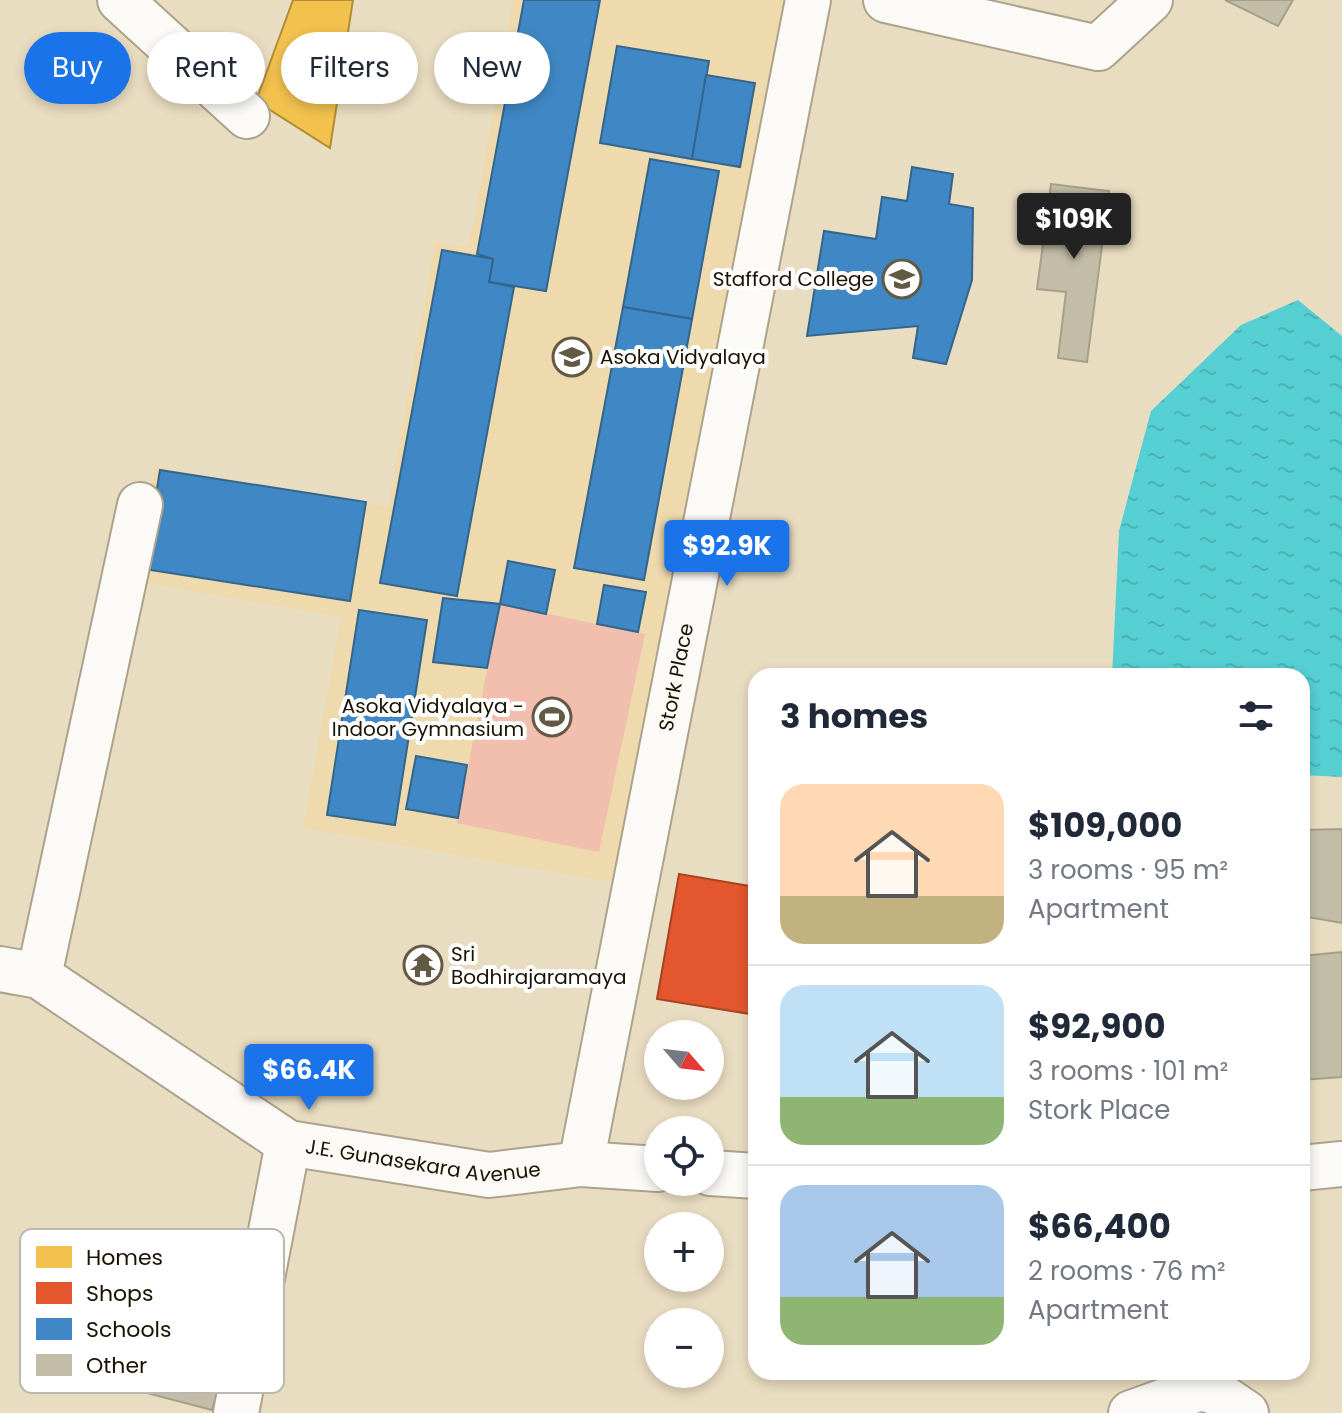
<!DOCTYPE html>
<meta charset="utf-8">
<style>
body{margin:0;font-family:Poppins,sans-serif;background:#f6f6f7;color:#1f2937;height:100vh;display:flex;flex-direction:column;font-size:30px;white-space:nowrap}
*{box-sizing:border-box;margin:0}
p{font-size:26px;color:#747a83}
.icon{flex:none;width:44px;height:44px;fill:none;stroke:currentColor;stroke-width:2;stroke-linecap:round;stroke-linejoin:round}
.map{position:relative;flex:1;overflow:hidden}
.sheet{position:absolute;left:748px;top:668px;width:562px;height:712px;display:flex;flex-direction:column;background:#fff;border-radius:24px;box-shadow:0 4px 12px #0003}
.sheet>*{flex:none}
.guide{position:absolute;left:24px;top:32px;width:604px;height:72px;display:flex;gap:16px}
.needle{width:52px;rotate:118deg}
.controls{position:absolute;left:644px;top:1020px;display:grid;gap:16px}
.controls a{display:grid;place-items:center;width:80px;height:80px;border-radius:50%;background:#fff;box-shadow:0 4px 12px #0003;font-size:40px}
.price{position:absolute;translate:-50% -68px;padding:0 18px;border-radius:8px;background:#1a73e8;color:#fff;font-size:26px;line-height:52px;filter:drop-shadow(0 2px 4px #0008)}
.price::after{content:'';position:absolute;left:50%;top:48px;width:24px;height:18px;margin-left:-12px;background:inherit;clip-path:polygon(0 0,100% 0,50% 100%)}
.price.active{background:#222;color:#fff}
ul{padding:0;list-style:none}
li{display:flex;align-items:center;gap:24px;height:200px;padding:0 32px}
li+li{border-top:2px solid #e0e1e3}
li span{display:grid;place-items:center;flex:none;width:224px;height:160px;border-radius:24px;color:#555}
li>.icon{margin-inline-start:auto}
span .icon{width:96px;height:96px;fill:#fffc;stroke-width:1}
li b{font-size:34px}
h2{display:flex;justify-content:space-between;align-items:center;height:96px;padding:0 32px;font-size:34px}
.tag{padding:0 28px;border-radius:36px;background:#fff;box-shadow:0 4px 12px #0003;font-size:28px;line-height:72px}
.tag.active{background:#1a73e8;color:#fff}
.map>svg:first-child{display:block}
</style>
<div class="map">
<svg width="1342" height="1413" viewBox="0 0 1342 1413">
<defs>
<pattern id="water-ripples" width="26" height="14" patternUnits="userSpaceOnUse" patternTransform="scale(2)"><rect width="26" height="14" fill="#56cfd3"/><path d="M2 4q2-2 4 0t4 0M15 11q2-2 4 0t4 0" fill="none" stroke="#4ab1b4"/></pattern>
</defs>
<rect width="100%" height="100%" fill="#e9ddc1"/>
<polygon fill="#eedaad" points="513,0 793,0 635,886 303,828 341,617 134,581 155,467 388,507 435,242 469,247"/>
<polygon fill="#f2bead" points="500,604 645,634 599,852 457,823"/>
<polygon fill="url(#water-ripples)" points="1298,300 1342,336 1342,777 1302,775 1302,676 1112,676 1119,531 1151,411 1241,325"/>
<polygon fill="#f2c14e" stroke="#b28d37" stroke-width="2" points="293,0 353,0 330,148 256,101"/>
<polygon fill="#e4572e" stroke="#a84321" stroke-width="2" points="679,874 756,887 756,1015 657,999"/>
<g fill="#3f88c5" stroke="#34658a" stroke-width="2">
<polygon points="524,0 600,0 546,291 489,282 493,259 477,254"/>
<polygon points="617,46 709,61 692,159 600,143"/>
<polygon points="706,75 755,83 740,167 692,159"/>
<polygon points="650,159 719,171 692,319 623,307"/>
<polygon points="912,167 953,174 949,204 973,208 972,280 946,364 913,358 918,326 807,336 824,231 876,239 882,197 907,201"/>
<polygon points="442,250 493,259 489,282 514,287 457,596 380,583"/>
<polygon points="623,307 692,319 644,580 574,568"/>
<polygon points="160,470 366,502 350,601 144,569"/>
<polygon points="508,561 555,570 546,614 500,604"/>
<polygon points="604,585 646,592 638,632 597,624"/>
<polygon points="443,598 500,604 487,668 433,662"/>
<polygon points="359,610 427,620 395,825 327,815"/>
<polygon points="416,756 467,765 458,818 406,809"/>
</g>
<g fill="#c3bda7" stroke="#a6a08a" stroke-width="2">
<polygon points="1225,0 1293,0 1278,26"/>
<polygon points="1051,184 1109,191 1087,362 1058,358 1066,292 1037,289"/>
<polygon points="1342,829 1342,923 1302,916 1302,830"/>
<polygon points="1342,952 1342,1077 1302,1080 1302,956"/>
<polygon points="91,1311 229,1348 212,1410 74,1374"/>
</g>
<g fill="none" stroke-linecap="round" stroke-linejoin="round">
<defs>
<g id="minor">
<polyline points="120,0 247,116"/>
<polyline points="886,0 1098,48 1150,0"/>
<path id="s1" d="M0,969L39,976L288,1143L489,1175L581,1164L658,1169"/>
<polyline points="39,976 140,505"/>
<path id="s2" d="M581,1164L808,0"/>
<polyline points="1302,1168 1342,1164"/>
<polyline points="710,1173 756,1176"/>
<polyline points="236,1413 288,1143"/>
<polyline points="1131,1413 1201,1388 1215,1392 1246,1413"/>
</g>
</defs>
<use href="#minor" stroke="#aca38d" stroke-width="48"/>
<use href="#minor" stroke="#fcfaf6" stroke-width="44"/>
</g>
<defs>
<symbol id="school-ring" viewBox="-11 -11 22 22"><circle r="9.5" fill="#fff" stroke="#635a45" stroke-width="1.5"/><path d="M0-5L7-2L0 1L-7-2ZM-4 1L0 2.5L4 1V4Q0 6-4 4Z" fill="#635a45"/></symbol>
<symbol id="stadium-ring" viewBox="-11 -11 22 22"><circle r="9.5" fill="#fff" stroke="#635a45" stroke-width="1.5"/><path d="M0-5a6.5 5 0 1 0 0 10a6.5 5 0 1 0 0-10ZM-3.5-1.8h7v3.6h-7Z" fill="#635a45"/></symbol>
<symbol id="temple-ring" viewBox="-11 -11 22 22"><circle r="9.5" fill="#fff" stroke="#635a45" stroke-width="1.5"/><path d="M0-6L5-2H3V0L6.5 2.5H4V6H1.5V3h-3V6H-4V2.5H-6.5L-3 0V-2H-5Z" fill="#635a45"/></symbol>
</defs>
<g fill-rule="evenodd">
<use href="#school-ring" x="880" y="257" width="44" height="44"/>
<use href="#school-ring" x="550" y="335" width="44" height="44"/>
<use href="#stadium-ring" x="530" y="695" width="44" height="44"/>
<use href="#temple-ring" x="401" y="943" width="44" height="44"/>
</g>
<g text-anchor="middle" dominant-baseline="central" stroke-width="8" stroke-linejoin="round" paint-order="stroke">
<g font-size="20" fill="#1b1302" stroke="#fff" text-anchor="end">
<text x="874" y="279">Stafford College</text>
<text x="600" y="357" text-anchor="start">Asoka Vidyalaya</text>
<text x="524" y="706">Asoka Vidyalaya -<tspan x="524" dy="23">Indoor Gymnasium</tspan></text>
<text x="451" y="954" text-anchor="start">Sri<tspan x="451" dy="23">Bodhirajaramaya</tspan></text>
</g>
<g font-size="20" fill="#1b1302" stroke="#fff">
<text stroke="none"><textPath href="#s2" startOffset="496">Stork Place</textPath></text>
<text stroke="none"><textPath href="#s1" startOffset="476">J.E. Gunasekara Avenue</textPath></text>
</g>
</g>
<rect x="20" y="1229" width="264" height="164" rx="12" fill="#fff" stroke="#bbb8b3" stroke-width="2"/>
<rect x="36" y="1246" width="36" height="22" fill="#f2c14e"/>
<rect x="36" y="1282" width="36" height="22" fill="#e4572e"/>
<rect x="36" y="1318" width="36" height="22" fill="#3f88c5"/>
<rect x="36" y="1354" width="36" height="22" fill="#c3bda7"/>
<g font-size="22" fill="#1b1302">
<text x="86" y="1265">Homes</text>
<text x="86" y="1301">Shops</text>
<text x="86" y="1337">Schools</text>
<text x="86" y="1373">Other</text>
</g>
</svg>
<div class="controls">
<a><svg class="needle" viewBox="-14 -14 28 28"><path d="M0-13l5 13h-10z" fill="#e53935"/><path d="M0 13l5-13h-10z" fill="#747a83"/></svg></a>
<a><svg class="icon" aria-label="locate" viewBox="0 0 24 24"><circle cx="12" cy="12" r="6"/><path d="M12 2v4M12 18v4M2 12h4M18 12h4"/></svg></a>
<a>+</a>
<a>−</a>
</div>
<b class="price active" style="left:1074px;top:261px">$109K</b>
<b class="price" style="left:727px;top:588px">$92.9K</b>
<b class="price" style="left:309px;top:1112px">$66.4K</b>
<div class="guide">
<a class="tag active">Buy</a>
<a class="tag">Rent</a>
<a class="tag">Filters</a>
<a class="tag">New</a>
</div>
<section class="sheet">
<h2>3 homes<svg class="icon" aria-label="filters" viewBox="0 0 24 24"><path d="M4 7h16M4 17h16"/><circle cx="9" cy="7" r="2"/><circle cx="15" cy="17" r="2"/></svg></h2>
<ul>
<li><span style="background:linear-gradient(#ffd9b3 70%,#c2b280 0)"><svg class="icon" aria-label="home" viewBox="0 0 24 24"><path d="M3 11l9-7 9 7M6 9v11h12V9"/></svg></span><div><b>$109,000</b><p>3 rooms · 95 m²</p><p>Apartment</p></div></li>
<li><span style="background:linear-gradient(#bfe0f5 70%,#8fb573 0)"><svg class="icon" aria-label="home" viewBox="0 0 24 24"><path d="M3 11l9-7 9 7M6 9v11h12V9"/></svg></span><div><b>$92,900</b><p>3 rooms · 101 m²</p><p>Stork Place</p></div></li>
<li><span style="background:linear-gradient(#a9c7e8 70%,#8fb573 0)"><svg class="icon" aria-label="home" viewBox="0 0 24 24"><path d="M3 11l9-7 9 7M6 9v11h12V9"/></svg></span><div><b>$66,400</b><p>2 rooms · 76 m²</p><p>Apartment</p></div></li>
</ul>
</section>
</div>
